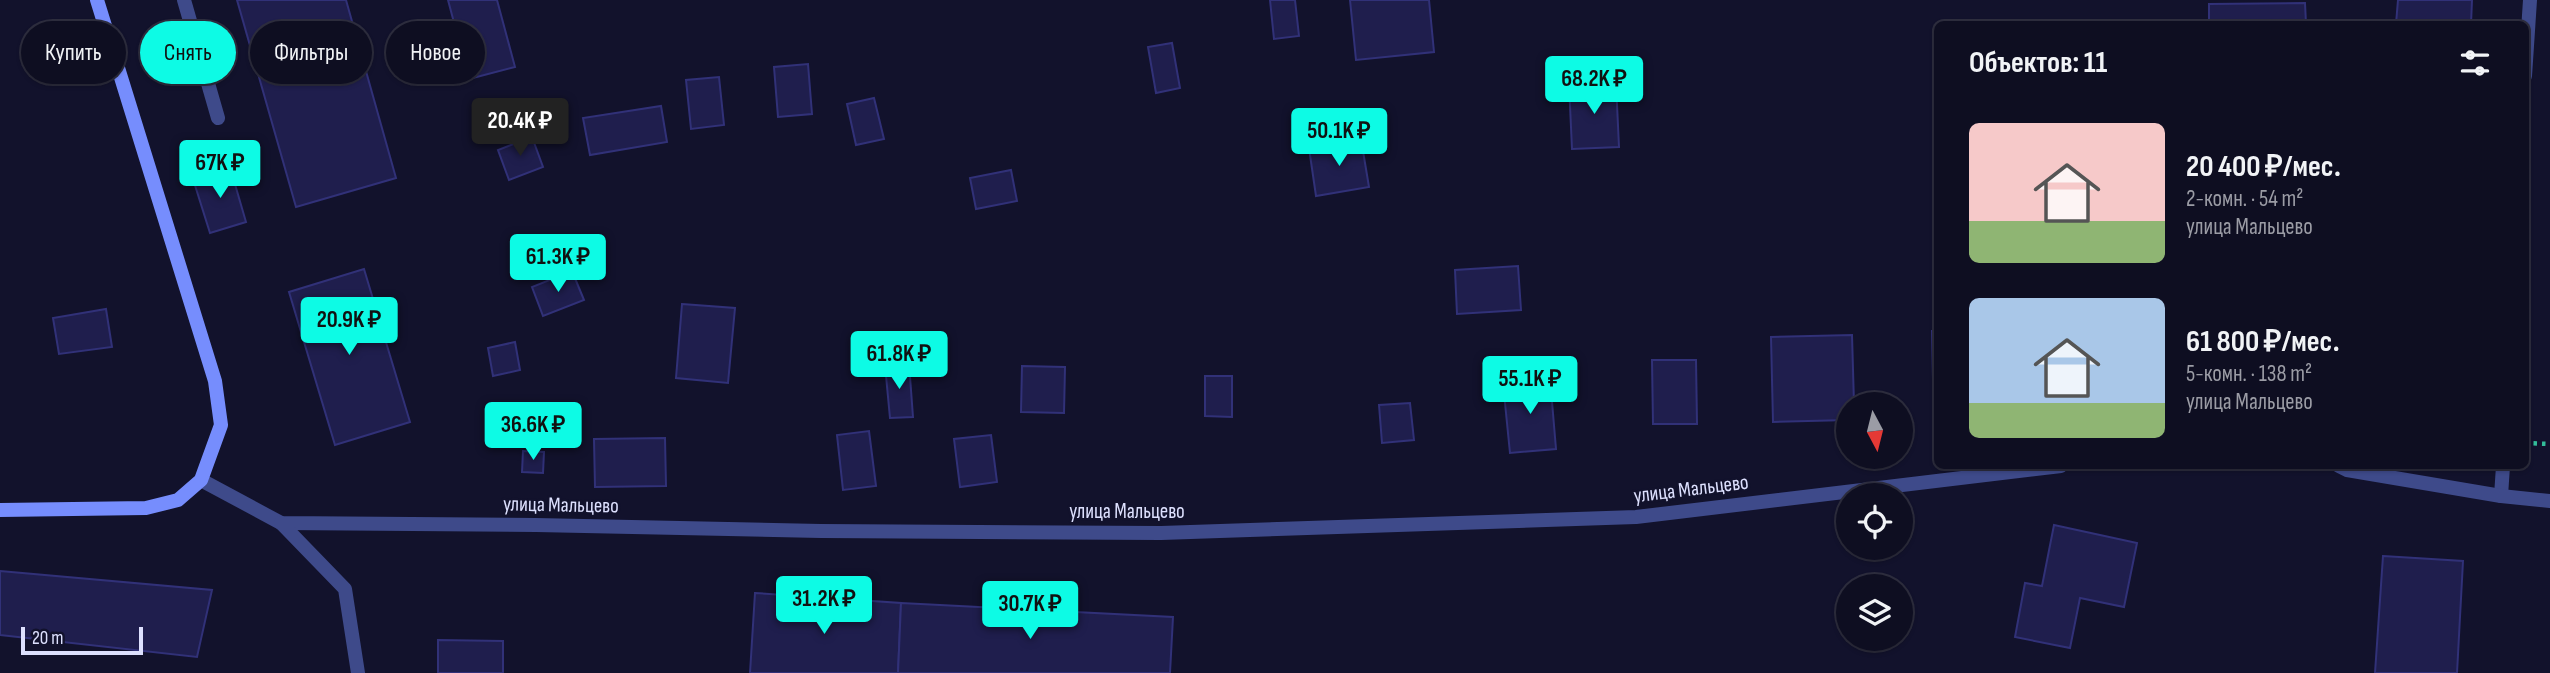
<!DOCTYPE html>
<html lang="ru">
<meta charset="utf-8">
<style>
body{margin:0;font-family:"Sofia Sans Condensed",sans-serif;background:#17172a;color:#f1f3f6;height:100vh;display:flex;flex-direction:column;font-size:26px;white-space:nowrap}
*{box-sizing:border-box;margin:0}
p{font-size:23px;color:#9b9ca5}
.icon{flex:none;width:38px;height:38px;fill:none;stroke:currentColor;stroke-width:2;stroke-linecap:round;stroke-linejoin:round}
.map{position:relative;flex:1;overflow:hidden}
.drawer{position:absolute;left:1934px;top:21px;width:595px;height:448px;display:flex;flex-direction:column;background:#0e0e21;border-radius:10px;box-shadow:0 2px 5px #0004,0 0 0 2px #2e2e3f}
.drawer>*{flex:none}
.guide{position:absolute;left:21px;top:21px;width:665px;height:63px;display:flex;gap:14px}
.needle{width:46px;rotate:173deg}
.buttons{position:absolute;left:1836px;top:392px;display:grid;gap:14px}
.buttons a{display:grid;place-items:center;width:77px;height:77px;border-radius:50%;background:#0e0e21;box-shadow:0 2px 5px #0004,0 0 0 2px #2e2e3f;font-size:35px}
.scale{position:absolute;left:21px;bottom:18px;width:122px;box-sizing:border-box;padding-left:7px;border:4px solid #dde0fe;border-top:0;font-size:19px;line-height:24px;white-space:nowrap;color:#dde0fe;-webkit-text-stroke:5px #12122c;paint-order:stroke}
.price{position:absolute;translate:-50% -60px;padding:0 16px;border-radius:7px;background:#0dfbe5;color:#111;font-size:23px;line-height:46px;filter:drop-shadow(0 2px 4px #0008)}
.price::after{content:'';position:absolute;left:50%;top:42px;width:21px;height:16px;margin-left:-10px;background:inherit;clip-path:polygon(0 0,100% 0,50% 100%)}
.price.active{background:#222;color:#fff}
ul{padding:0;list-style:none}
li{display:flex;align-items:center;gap:21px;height:175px;padding:0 35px}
li span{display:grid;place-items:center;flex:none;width:196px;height:140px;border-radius:10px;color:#555}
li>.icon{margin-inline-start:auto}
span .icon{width:84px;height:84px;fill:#fffc;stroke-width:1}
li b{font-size:30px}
h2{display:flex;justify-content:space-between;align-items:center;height:84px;padding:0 35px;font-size:30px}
.pill{padding:0 24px;border-radius:32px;background:#0e0e21;box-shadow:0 2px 5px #0004,0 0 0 2px #2e2e3f;font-size:24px;line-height:63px}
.pill.active{background:#0dfbe5;color:#111}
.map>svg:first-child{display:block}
</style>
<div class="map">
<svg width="2550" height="673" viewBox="0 0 2550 673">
<rect width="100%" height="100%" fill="#12122c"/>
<g fill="#1f1e4d" stroke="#313178" stroke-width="2">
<polygon points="237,0 346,0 396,178 296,207"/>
<polygon points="448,0 497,0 515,67 469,79"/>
<polygon points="1270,0 1295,0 1299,36 1274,39"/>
<polygon points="1350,0 1429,0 1434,52 1356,60"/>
<polygon points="2398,0 2472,0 2471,24 2396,24"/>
<polygon points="2305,3 2306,24 2209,24 2209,4"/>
<polygon points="1172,43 1180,88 1156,93 1148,47"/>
<polygon points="808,64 812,114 778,117 774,67"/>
<polygon points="719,77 724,125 691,129 686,80"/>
<polygon points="1616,83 1619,147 1572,149 1569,84"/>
<polygon points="874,98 884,139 856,145 847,104"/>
<polygon points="661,106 667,142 590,155 583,118"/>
<polygon points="532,137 543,167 509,180 498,150"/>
<polygon points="1361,139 1369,187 1316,196 1309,148"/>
<polygon points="230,167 246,222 210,233 193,179"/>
<polygon points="1011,170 1017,201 976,209 970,178"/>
<polygon points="1518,266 1521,310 1457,314 1455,270"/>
<polygon points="364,269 410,422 335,445 289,292"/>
<polygon points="572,271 584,300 543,316 532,287"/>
<polygon points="682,304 735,308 728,383 676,378"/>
<polygon points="106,309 112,347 59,354 53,318"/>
<polygon points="1932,331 1937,331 1937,379 1933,379"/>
<polygon points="1852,335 1854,404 1848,404 1848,420 1773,422 1771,337"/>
<polygon points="515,342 520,370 493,376 488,348"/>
<polygon points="1652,360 1696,360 1697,424 1653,424"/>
<polygon points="909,363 913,417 890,418 885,365"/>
<polygon points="1022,366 1065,367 1064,413 1021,412"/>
<polygon points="1205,376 1232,376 1232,417 1205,416"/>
<polygon points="1550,378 1556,449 1510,453 1503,383"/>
<polygon points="1410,403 1414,440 1382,443 1379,405"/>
<polygon points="869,431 876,486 843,490 837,435"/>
<polygon points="991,435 997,482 960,487 954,439"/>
<polygon points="665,438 666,486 595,487 594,439"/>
<polygon points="523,451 544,452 543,473 522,472"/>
<polygon points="2054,525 2137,543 2124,607 2080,598 2070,648 2015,637 2025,583 2042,586"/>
<polygon points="2383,556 2463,561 2457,673 2375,673"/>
<polygon points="0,571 212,590 197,657 0,635"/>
<polygon points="755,593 901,603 898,673 750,673"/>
<polygon points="901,603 1173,617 1170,673 898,673"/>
<polygon points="438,640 503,641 503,673 438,673"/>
</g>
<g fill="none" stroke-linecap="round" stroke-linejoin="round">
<polyline stroke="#33bd9a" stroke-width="4.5" stroke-dasharray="3.5 5" stroke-linecap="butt" points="2525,443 2550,444"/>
<g stroke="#3e4a8a" stroke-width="14">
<polyline points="184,0 218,118"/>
<polyline points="2525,76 2530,0"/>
<polyline points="2501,496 2503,466"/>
</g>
<g stroke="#3e4a8a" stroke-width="14">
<polyline points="2339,466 2347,470 2501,496 2550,501"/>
<polyline points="201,480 281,523 536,525 821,531 1161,533 1636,517 2061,466"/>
<polyline points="281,523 345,589 358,673"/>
</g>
<polyline stroke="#768dfd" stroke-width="14" points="0,510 146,508 178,500 201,480 221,425 215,381 97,0"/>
</g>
<g text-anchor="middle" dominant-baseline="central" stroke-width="5" stroke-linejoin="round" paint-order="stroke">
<g font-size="21" fill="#dde0fe" stroke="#12122c">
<text transform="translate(1691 489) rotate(-7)">улица Мальцево</text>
<text transform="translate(561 505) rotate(1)">улица Мальцево</text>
<text x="1127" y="511">улица Мальцево</text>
</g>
</g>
</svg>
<div class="buttons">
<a><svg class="needle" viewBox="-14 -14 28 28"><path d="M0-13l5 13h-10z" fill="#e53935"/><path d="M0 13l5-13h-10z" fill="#9b9ca5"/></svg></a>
<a><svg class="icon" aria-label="locate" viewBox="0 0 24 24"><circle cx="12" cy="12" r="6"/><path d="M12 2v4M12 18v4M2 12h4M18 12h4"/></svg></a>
<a><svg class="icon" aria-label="layers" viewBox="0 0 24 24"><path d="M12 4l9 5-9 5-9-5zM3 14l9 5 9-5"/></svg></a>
</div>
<div class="scale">20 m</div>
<b class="price" style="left:1594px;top:116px">68.2K ₽</b>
<b class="price active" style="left:520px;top:158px">20.4K ₽</b>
<b class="price" style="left:1339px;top:168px">50.1K ₽</b>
<b class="price" style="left:220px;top:200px">67K ₽</b>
<b class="price" style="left:558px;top:294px">61.3K ₽</b>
<b class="price" style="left:349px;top:357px">20.9K ₽</b>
<b class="price" style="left:899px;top:391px">61.8K ₽</b>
<b class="price" style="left:1530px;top:416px">55.1K ₽</b>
<b class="price" style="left:533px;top:462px">36.6K ₽</b>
<b class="price" style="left:824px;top:636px">31.2K ₽</b>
<b class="price" style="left:1030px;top:641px">30.7K ₽</b>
<div class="guide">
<a class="pill">Купить</a>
<a class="pill active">Снять</a>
<a class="pill">Фильтры</a>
<a class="pill">Новое</a>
</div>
<section class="drawer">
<h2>Объектов: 11<svg class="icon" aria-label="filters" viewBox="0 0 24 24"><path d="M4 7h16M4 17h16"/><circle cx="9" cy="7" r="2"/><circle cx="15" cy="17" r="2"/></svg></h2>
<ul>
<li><span style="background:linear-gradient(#f6c9c9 70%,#8fb573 0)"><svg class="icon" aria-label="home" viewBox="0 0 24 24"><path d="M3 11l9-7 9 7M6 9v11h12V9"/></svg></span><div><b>20 400 ₽/мес.</b><p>2-комн. · 54 m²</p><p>улица Мальцево</p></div></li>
<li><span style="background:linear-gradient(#a9c7e8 75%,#8fb573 0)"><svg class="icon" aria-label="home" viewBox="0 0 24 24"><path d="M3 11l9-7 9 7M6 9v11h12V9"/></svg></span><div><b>61 800 ₽/мес.</b><p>5-комн. · 138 m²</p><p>улица Мальцево</p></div></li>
</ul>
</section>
</div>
